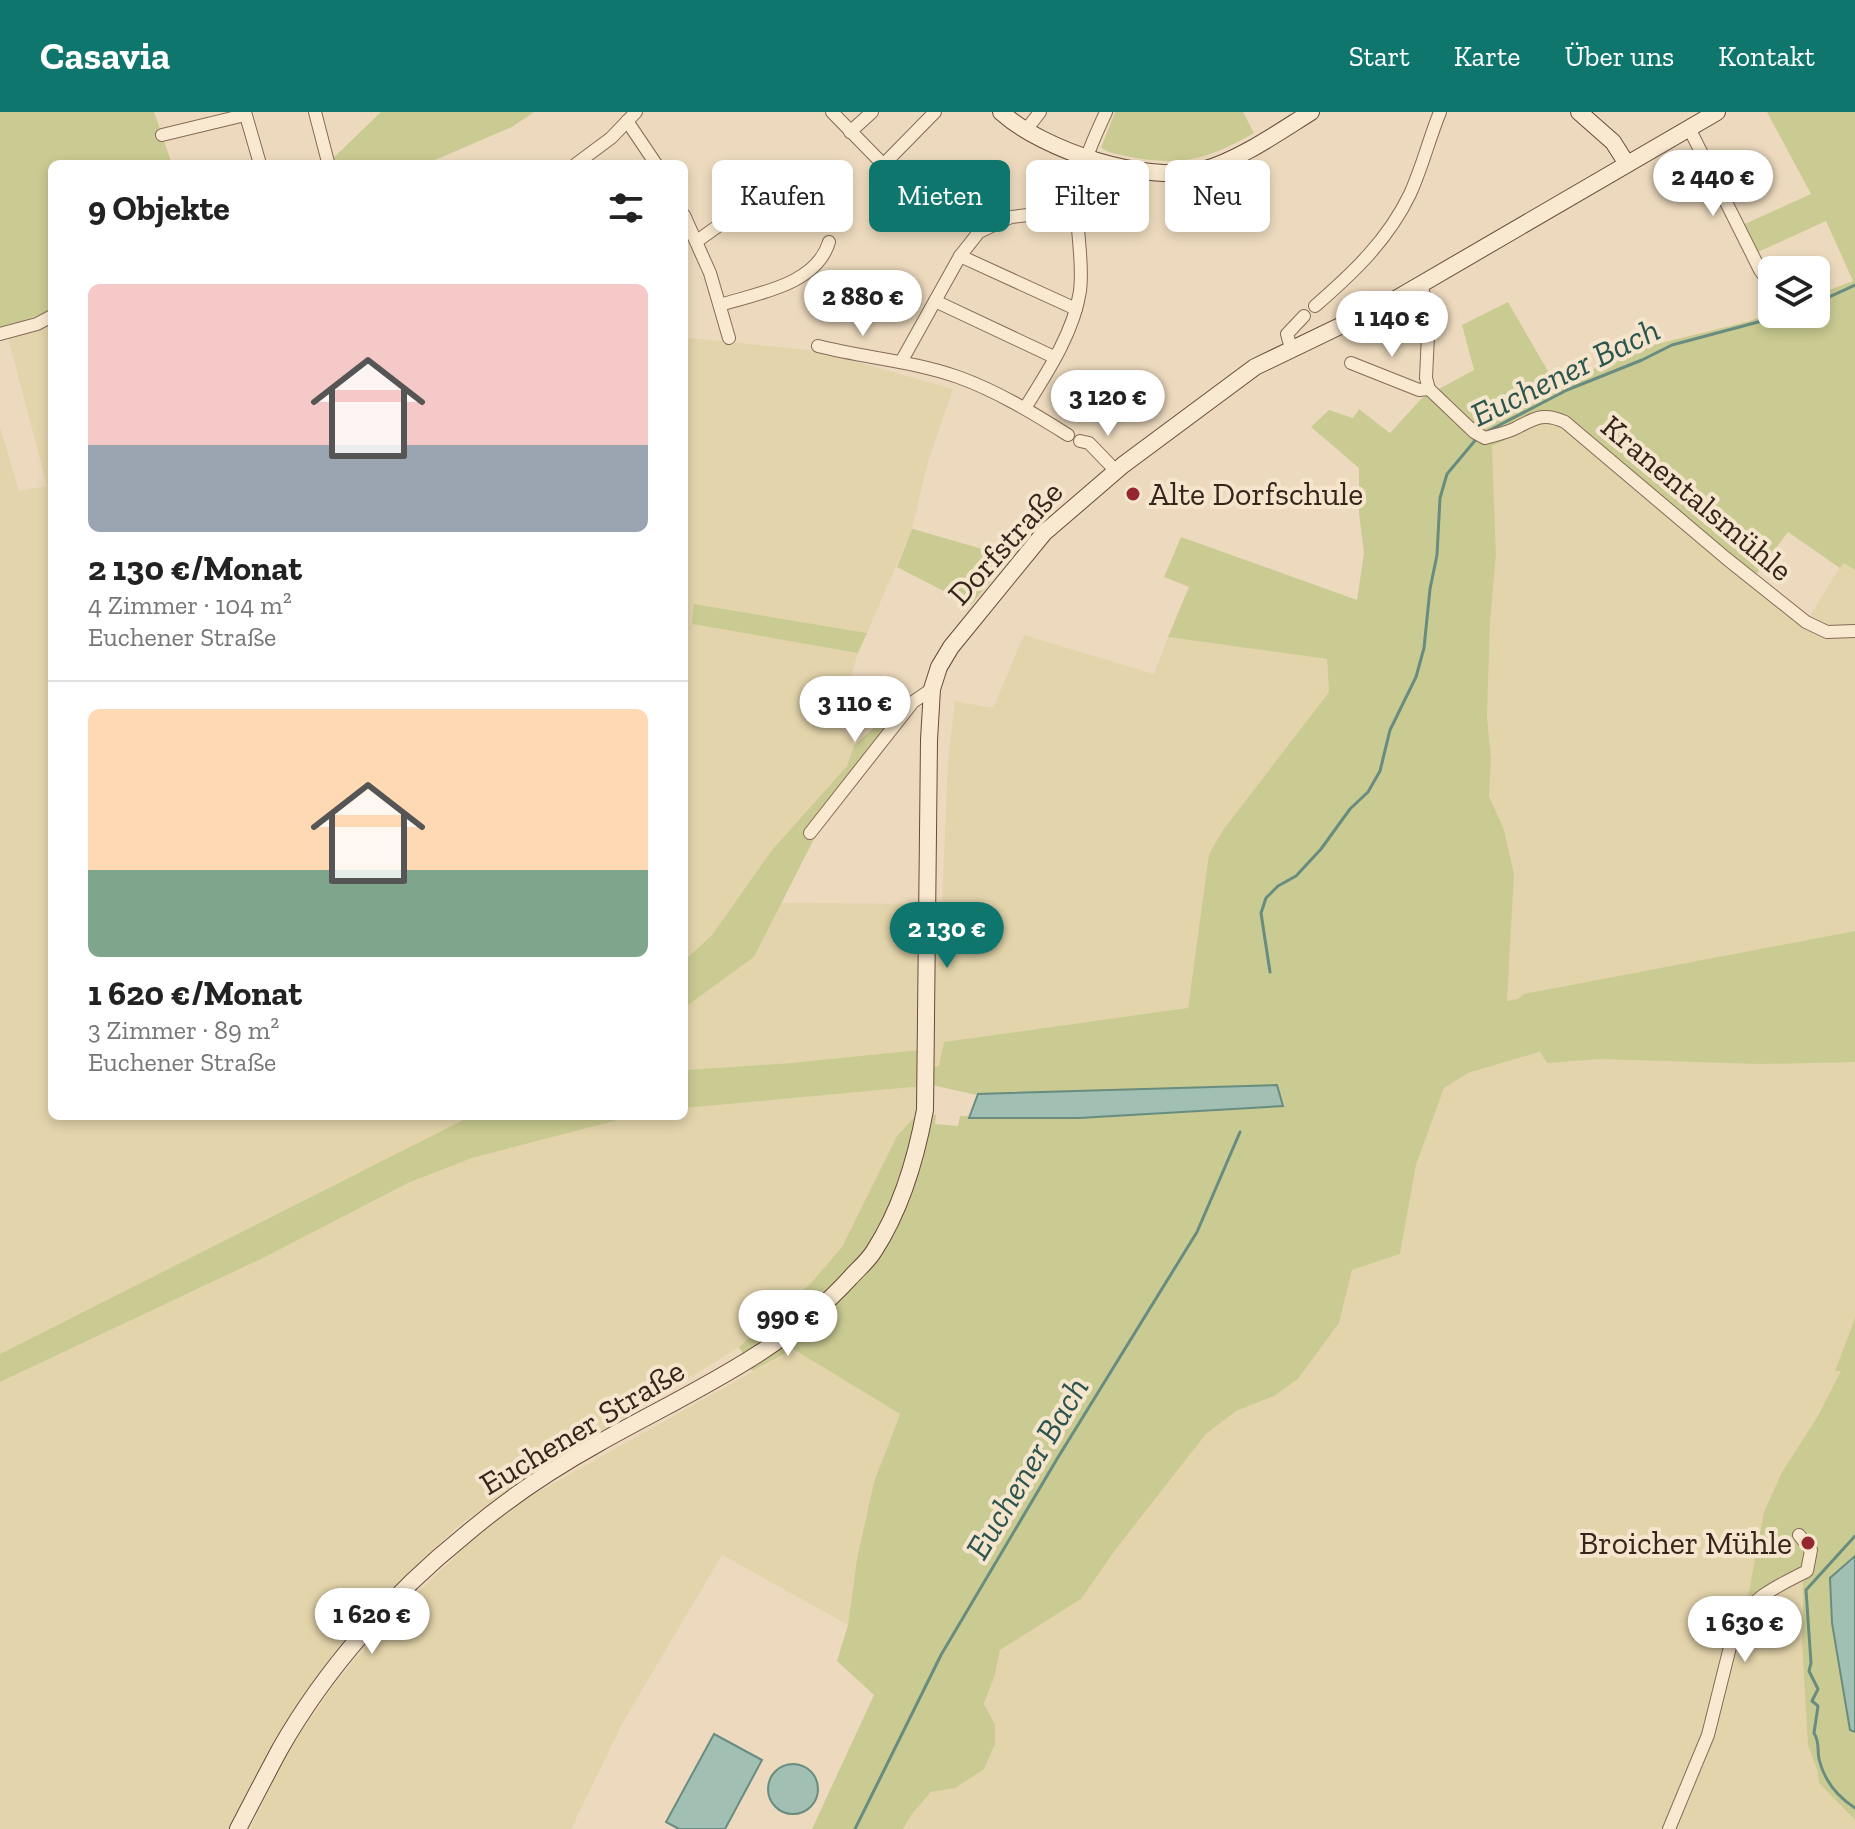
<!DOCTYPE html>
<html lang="de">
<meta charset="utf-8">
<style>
body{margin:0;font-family:"Zilla Slab",serif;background:#f6f6f6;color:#222;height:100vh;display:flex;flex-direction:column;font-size:30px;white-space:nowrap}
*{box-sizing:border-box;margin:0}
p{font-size:26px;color:#767676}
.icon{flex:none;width:44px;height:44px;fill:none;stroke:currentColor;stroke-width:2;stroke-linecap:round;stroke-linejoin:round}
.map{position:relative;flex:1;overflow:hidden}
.sheet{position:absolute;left:48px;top:48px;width:640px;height:960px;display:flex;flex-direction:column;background:#fff;border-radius:12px;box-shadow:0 4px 12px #0003}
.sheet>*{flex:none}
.guide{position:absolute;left:712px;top:48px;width:760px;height:72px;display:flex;gap:16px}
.buttons{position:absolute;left:1758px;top:144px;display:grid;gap:16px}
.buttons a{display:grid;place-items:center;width:72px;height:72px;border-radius:12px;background:#fff;box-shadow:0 4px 12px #0003;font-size:40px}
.price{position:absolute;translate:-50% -68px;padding:0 18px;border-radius:28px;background:#fff;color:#222;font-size:26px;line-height:52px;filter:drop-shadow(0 2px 4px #0008)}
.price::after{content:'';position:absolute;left:50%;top:48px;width:24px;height:18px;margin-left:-12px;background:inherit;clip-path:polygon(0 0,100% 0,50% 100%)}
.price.selected{background:#0f766e;color:#fff}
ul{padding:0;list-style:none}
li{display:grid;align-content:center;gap:16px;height:424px;padding:0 40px}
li+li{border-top:2px solid #e0e0e0}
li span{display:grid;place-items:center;height:248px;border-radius:12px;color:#555}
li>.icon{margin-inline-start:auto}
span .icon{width:144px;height:144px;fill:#fffc;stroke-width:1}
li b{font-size:34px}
h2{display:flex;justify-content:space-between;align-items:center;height:96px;padding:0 40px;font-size:34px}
.chip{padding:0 28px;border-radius:12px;background:#fff;box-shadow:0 4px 12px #0003;font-size:28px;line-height:72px}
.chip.selected{background:#0f766e;color:#fff}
header{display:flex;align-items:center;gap:48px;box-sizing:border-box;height:112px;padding:0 40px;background:#0f766e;color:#fff}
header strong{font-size:38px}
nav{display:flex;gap:44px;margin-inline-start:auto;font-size:28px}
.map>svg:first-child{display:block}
</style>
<header>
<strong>Casavia</strong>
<nav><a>Start</a><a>Karte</a><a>Über uns</a><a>Kontakt</a></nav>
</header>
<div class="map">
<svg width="1855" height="1717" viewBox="0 0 1855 1717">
<rect width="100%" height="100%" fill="#eddabe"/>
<g fill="#e3d4ab">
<polygon points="52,198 52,1004 471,1004 0,1242 0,315 19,379 47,374 6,218"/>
<polygon points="692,226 818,239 953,277 928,350 912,417 867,521 694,493 693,512 858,541 837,610 854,633 847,654 772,738 712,823 684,849 684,228"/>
<polygon points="1546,309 1563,315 1804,514 1843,450 1855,458 1855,819 1507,889 1507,851 1489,684 1491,647 1487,604 1490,512 1496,442 1492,334"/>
<polygon points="1024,523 1154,562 1168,525 1327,547 1329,580 1223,718 1209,742 1188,897 944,930 939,955 920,999 897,1024 842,1135 810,1172 739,1235 512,1375 457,1415 419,1451 362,1508 317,1565 273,1633 231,1717 0,1717 0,1270 265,1145 408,1071 472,1046 625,1005 684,1004 684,996 794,984 792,951 684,958 684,896 754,845 780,791 942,792 948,648 955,589 993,596"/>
<polygon points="1552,937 1855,941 1855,1233 1801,1491 1802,1530 1819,1671 1855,1708 1855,1717 903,1717 912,1702 931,1680 955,1676 995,1563 1000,1538 1081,1487 1116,1437 1206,1322 1236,1299 1274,1284 1298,1267 1339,1211 1352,1158 1400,1142 1416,1053 1444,976 1468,961"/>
<polygon points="793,1237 900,1302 874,1370 857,1447 848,1513 722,1443 623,1610 571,1717 250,1717 288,1638 331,1577 376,1521 470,1430 522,1389"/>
</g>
<g fill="#cacb92">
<polygon points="0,0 154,0 172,52 52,52 52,198 0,218"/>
<polygon points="381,0 534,0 512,15 426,52 327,52"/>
<path d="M1115,0H1243L1254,21C1211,46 1182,55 1132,45C1121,43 1111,42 1101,36Z"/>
<polygon points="1767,0 1855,0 1855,458 1844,451 1840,456 1788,420 1749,472 1563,315 1546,309 1492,334 1496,442 1490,512 1487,604 1491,647 1489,684 1504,718 1514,762 1507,889 1518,887 1524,882 1855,819 1855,950 1761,952 1600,947 1547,951 1540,940 1468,961 1444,976 1416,1053 1400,1142 1352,1158 1339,1211 1298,1267 1274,1284 1236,1299 1206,1322 1116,1437 1081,1487 1000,1538 995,1563 984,1592 995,1613 995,1632 984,1657 955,1676 931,1680 912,1702 903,1717 812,1717 874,1583 837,1549 848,1513 857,1447 874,1370 900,1302 793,1237 752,1259 739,1235 810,1172 842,1135 897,1024 920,999 936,1003 935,1012 958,1014 960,1004 1079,1006 932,973 933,955 939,954 944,930 1188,896 1209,742 1223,718 1329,580 1327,547 1168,525 1189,475 1164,465 1181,425 1357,488 1364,441 1359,401 1359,356 1311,315 1329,298 1353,306 1359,297 1390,321 1422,286 1474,258 1462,213 1508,190 1556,273 1641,236 1750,209 1772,200 1816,202 1816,183 1853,169 1826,109 1758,140 1745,112 1811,82"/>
<polygon points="912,417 913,417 1010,445 971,493 897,455"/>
<polygon points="694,492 867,521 858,541 692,512"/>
<polygon points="882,609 894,625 815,725 754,845 684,896 684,849 712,823 772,738 847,654 854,633"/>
<polygon points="920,938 923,974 684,996 684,958 792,951"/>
<polygon points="471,1004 633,1004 472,1046 408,1071 265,1145 0,1270 0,1242"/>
<polygon points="1855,1206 1855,1708 1819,1671 1817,1657 1808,1633 1802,1530 1803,1464 1747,1490 1764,1400 1782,1360 1818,1304 1841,1259 1835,1259"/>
</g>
<g fill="#a1bfb3" stroke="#698c80" stroke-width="2">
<polygon points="1277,973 1283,994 1079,1006 969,1006 978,982"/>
<polygon points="1855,1444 1855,1620 1850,1618 1832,1511 1830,1466"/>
<polygon points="714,1622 762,1648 725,1717 679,1717 666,1710"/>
<circle cx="793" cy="1677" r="25"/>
</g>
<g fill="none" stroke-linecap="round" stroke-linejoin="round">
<g stroke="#698c80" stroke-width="3">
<polyline points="1816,191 1855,173"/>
<polyline points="1488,319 1567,278 1642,248 1672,233 1788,202"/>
<polyline points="1270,860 1261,801 1266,786 1278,774 1296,764 1321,737 1350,697 1368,680 1380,659 1390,618 1416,565 1424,536 1430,477 1437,443 1440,386 1447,362 1478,325"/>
<path d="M1855,1424L1806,1478L1811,1551L1809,1559L1818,1577L1812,1589L1818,1594L1814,1621C1820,1631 1817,1637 1819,1647C1824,1668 1838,1685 1855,1696"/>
<polyline points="855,1717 941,1543 1057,1347 1197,1120 1240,1020"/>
</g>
<defs>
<g id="street">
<polyline points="245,0 260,52"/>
<polyline points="315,0 328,50"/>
<polyline points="832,0 910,80"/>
<polyline points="627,9 656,52"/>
<polyline points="1689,16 1760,158 1772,175"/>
<polyline points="1026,18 1040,0"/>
<polyline points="850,20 872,0"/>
<polyline points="162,23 245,3"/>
<polyline points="576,52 611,26 636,0"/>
<polyline points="883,53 935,0"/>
<polyline points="684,103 710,161 729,226"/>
<polyline points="697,129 756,87 758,74"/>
<polyline points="960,144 1076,197"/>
<path d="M1421,172L1429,201L1426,266L1429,277L1474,320L1485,326C1495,323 1506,321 1516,316C1535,306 1544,300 1565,310L1727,447L1806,510L1827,520L1855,519"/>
<polyline points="935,189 1054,245"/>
<path d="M720,193C758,181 816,173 829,130"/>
<path d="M1315,194C1353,161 1388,128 1410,82C1422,56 1429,27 1440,0"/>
<polyline points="0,222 37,212 52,204"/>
<path d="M818,234C865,246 913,249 958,265C997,279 1033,301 1068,323"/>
<polyline points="1291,236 1287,222 1304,204"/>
<polyline points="901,250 960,144 979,120 1011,105 1028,103 1079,107"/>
<polyline points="1351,251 1419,278 1429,277"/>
<path d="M1025,296C1047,261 1074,220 1080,179C1084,148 1075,118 1078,87C1080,56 1093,28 1106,0"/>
<polyline points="1080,329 1089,331 1116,359"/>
<polyline points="810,721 913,590 932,577"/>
<path d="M1669,1717L1708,1623L1735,1515C1751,1485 1778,1474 1807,1459L1811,1438L1799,1423"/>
</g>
<g id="secondary">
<path d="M1001,0C1044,39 1146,72 1203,58C1239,48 1279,20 1311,0"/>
<polyline points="1579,0 1613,30 1627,52"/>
<path d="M238,1717C252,1690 266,1663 280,1637C326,1556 393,1481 465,1423C506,1388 552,1357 599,1331C686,1282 782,1241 850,1166C858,1157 868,1149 874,1139C902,1096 916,1047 925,998L929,628L932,577L939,555L951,535L1044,421L1123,353L1255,255L1394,188L1717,0"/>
</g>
</defs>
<use href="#street" stroke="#856b57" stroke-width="14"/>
<use href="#secondary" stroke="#674c3a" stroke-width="18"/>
<use href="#street" stroke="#f9e9d0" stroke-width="12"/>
<use href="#secondary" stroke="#f9e9d0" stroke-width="16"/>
</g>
<g fill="#942732" stroke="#f5e5cd" stroke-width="3">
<circle cx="1133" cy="382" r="8"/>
<circle cx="1808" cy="1431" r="8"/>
</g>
<g text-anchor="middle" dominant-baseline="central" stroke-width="8" stroke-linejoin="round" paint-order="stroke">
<g font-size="32" fill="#35251b" stroke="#f5e5cd" text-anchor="start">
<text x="1149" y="382">Alte Dorfschule</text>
<text x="1792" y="1431" text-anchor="end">Broicher Mühle</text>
</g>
<g font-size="32" fill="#35251b" stroke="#f5e5cd">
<text transform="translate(1697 386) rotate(40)">Kranentalsmühle</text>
<text transform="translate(1005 431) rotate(-48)">Dorfstraße</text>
<text transform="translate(582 1315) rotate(-31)">Euchener Straße</text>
</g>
<g font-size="34" font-style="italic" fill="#2a554e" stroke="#f5e5cd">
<text transform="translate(1565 260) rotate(-26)">Euchener Bach</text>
<text transform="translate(1027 1356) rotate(-59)">Euchener Bach</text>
</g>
</g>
</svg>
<div class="buttons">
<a><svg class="icon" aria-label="layers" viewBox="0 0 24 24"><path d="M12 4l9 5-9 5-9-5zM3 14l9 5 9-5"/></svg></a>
</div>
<b class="price" style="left:1713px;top:106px">2 440 €</b>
<b class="price" style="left:863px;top:226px">2 880 €</b>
<b class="price" style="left:1392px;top:247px">1 140 €</b>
<b class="price" style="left:1108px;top:326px">3 120 €</b>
<b class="price" style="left:855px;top:632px">3 110 €</b>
<b class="price selected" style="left:947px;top:858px">2 130 €</b>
<b class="price" style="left:788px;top:1246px">990 €</b>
<b class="price" style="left:372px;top:1544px">1 620 €</b>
<b class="price" style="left:1745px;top:1552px">1 630 €</b>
<div class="guide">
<a class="chip">Kaufen</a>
<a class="chip selected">Mieten</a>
<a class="chip">Filter</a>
<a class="chip">Neu</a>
</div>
<section class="sheet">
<h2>9 Objekte<svg class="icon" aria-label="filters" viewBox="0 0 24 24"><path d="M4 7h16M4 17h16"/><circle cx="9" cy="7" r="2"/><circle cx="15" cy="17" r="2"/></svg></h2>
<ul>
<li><span style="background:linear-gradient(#f6c9c9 65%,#9aa5b1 0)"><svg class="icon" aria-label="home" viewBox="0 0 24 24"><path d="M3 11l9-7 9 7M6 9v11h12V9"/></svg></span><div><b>2 130 €/Monat</b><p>4 Zimmer · 104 m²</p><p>Euchener Straße</p></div></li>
<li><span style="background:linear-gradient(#ffd9b3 65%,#7fa58c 0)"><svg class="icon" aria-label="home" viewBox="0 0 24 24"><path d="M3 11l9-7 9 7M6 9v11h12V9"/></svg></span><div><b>1 620 €/Monat</b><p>3 Zimmer · 89 m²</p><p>Euchener Straße</p></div></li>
</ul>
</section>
</div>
